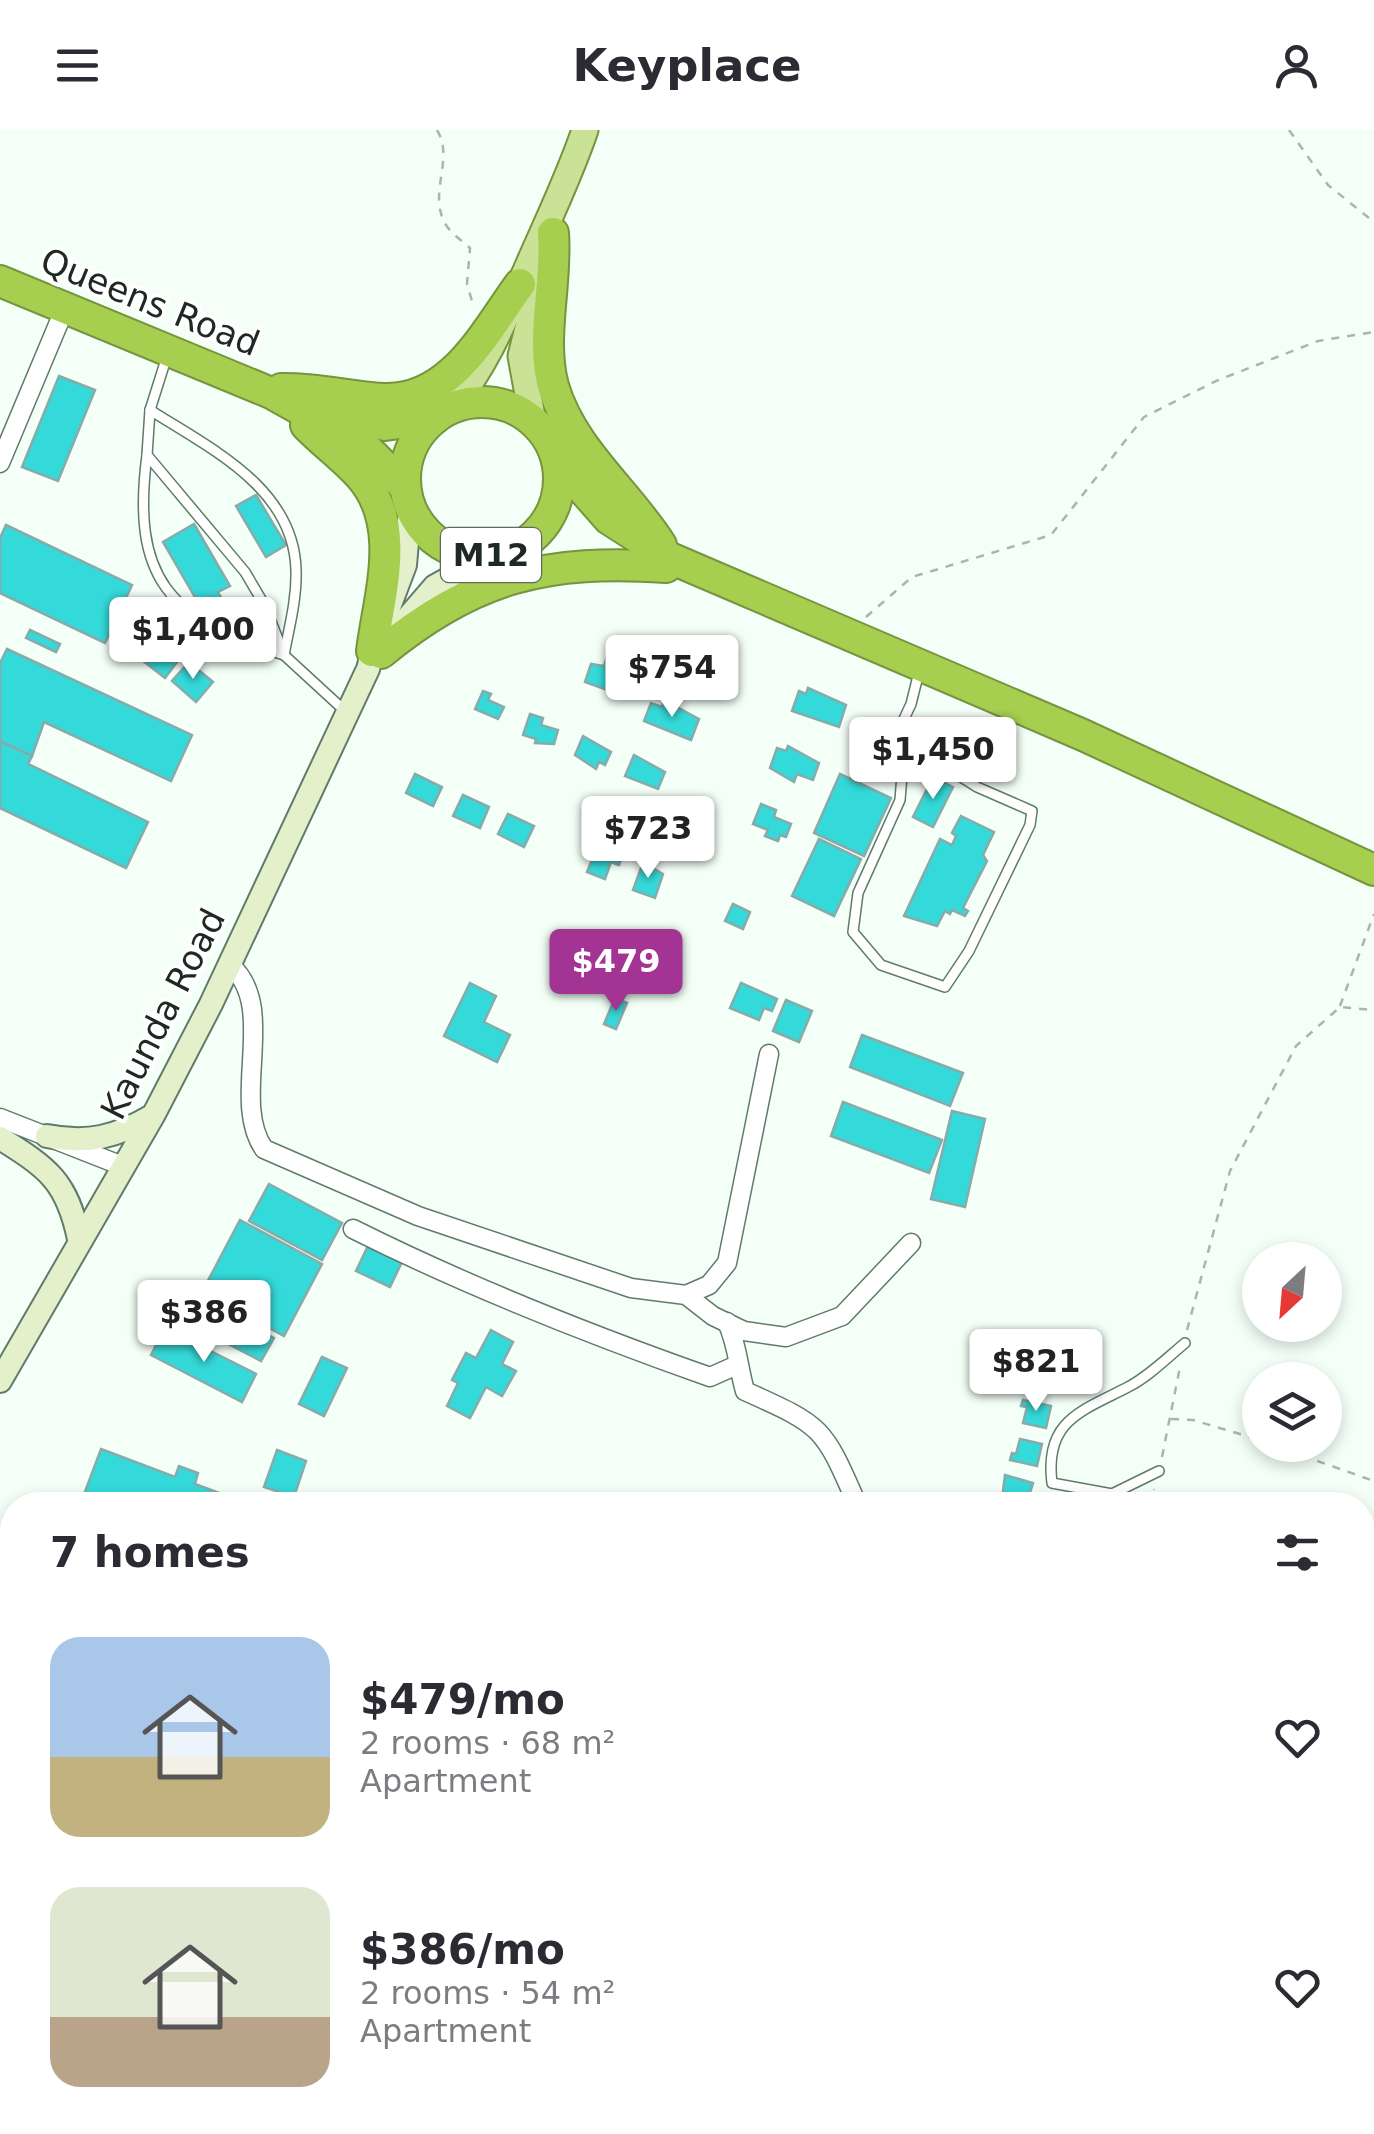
<!DOCTYPE html>
<meta charset="utf-8">
<style>
body{margin:0;font-family:"DejaVu Sans",sans-serif;background:#f2f2f3;color:#2b2b33;height:100vh;display:flex;flex-direction:column;font-size:38px;white-space:nowrap}
*{box-sizing:border-box;margin:0}
p{font-size:32px;color:#7c7c81}
.icon{flex:none;width:55px;height:55px;fill:none;stroke:currentColor;stroke-width:2;stroke-linecap:round;stroke-linejoin:round}
.map{position:relative;flex:1;overflow:hidden}
.drawer{position:absolute;left:0px;top:1362px;width:1375px;height:642px;display:flex;flex-direction:column;background:#fff;border-radius:40px 40px 0 0;box-shadow:0 5px 15px #0003}
.drawer>*{flex:none}
.needle{width:65px;rotate:206deg}
.tools{position:absolute;left:1242px;top:1112px;display:grid;gap:20px}
.tools a{display:grid;place-items:center;width:100px;height:100px;border-radius:50%;background:#fff;box-shadow:0 5px 15px #0003;font-size:50px}
.price{position:absolute;translate:-50% -85px;padding:0 22px;border-radius:10px;background:#fff;color:#222;font-size:32px;line-height:65px;filter:drop-shadow(0 2px 5px #0008)}
.price::after{content:'';position:absolute;left:50%;top:60px;width:30px;height:22px;margin-left:-15px;background:inherit;clip-path:polygon(0 0,100% 0,50% 100%)}
.price.active{background:#a33493;color:#fff}
ul{padding:0;list-style:none}
li{display:flex;align-items:center;gap:30px;height:250px;padding:0 50px}
li span{display:grid;place-items:center;flex:none;width:280px;height:200px;border-radius:30px;color:#555}
li>.icon{margin-inline-start:auto}
span .icon{width:120px;height:120px;fill:#fffc;stroke-width:1}
li b{font-size:42px}
h2{display:flex;justify-content:space-between;align-items:center;height:120px;padding:0 50px;font-size:42px}
header{display:flex;justify-content:space-between;align-items:center;height:130px;padding:0 50px;background:#fff;font-size:45px;font-weight:600}
.map>svg:first-child{display:block}
</style>
<header><svg class="icon" aria-label="menu" viewBox="0 0 24 24"><path d="M4 6h16M4 12h16M4 18h16"/></svg>Keyplace<svg class="icon" aria-label="person" viewBox="0 0 24 24"><circle cx="12" cy="8" r="4"/><path d="M4 21q1-7 8-7t8 7"/></svg></header>
<div class="map">
<svg width="1374" height="2004" viewBox="0 0 1374 2004">
<rect width="100%" height="100%" fill="#f3fff7"/>
<g fill="#34dad9" stroke="#86abaa" stroke-width="2.5">
<polygon points="59,246 95,260 58,351 22,337"/>
<polygon points="256,365 286,415 266,427 236,376"/>
<polygon points="194,394 230,456 218,462 223,471 216,475 211,467 199,474 163,412"/>
<polygon points="6,395 132,455 105,513 0,463 0,408"/>
<polygon points="30,500 60,514 56,522 26,508"/>
<polygon points="157,510 180,528 165,548 142,530"/>
<polygon points="688,513 703,518 701,524 721,531 714,550 670,535 676,518 685,521"/>
<polygon points="7,519 192,605 171,651 44,592 32,626 0,611 0,533"/>
<polygon points="607,526 623,532 621,539 641,546 632,569 585,552 591,534 604,536"/>
<polygon points="189,532 213,552 196,572 172,551"/>
<polygon points="808,558 846,575 839,597 792,581 799,561 806,564"/>
<polygon points="483,561 491,564 488,570 504,577 498,589 475,579"/>
<polygon points="664,570 699,589 691,610 644,591 651,573 662,577"/>
<polygon points="530,584 543,588 541,595 558,600 554,614 535,613 536,609 523,605"/>
<polygon points="583,606 611,622 605,635 599,632 596,639 575,625"/>
<polygon points="0,611 32,626 28,634 148,692 126,738 0,678"/>
<polygon points="788,616 819,633 813,650 797,644 794,652 770,638 777,618 786,621"/>
<polygon points="634,625 665,642 658,659 625,646"/>
<polygon points="415,644 442,657 433,676 406,663"/>
<polygon points="840,644 891,668 864,726 814,703"/>
<polygon points="933,647 953,657 933,697 913,687"/>
<polygon points="463,665 489,677 480,698 453,686"/>
<polygon points="761,674 776,680 774,687 791,694 786,707 780,705 778,711 765,706 768,700 753,694"/>
<polygon points="508,684 534,696 524,717 498,704"/>
<polygon points="961,686 994,702 983,725 987,731 963,778 968,781 965,786 952,780 950,784 945,781 937,796 904,786 940,709 952,715 956,706 952,703"/>
<polygon points="819,709 861,729 834,786 792,766"/>
<polygon points="597,717 621,729 619,735 611,732 605,749 587,742"/>
<polygon points="646,734 663,744 655,768 633,760 641,738"/>
<polygon points="733,774 750,782 743,799 725,791"/>
<polygon points="470,853 496,866 484,892 510,905 497,932 444,906"/>
<polygon points="741,853 777,869 772,881 764,878 759,890 730,878"/>
<polygon points="615,868 627,873 616,899 604,894"/>
<polygon points="786,870 812,881 799,912 773,901"/>
<polygon points="862,905 963,943 950,976 850,937"/>
<polygon points="843,972 942,1010 929,1043 831,1006"/>
<polygon points="952,981 985,989 965,1077 931,1069"/>
<polygon points="269,1054 342,1093 322,1130 249,1091"/>
<polygon points="240,1090 322,1134 284,1206 202,1162"/>
<polygon points="368,1116 402,1132 390,1157 356,1141"/>
<polygon points="191,1164 274,1208 261,1231 178,1188"/>
<polygon points="165,1198 256,1244 242,1272 151,1225"/>
<polygon points="491,1200 513,1212 502,1234 516,1241 502,1266 486,1257 470,1288 447,1276 458,1253 452,1250 466,1223 476,1228"/>
<polygon points="322,1227 347,1238 324,1286 299,1274"/>
<polygon points="1023,1270 1051,1276 1046,1298 1023,1293 1027,1277 1021,1276"/>
<polygon points="1020,1309 1042,1314 1037,1336 1010,1330 1012,1323 1016,1324"/>
<polygon points="101,1319 175,1347 179,1336 198,1343 195,1354 251,1375 80,1375"/>
<polygon points="277,1320 306,1331 294,1367 264,1357"/>
<polygon points="1005,1345 1033,1353 1026,1375 1002,1369"/>
<polygon points="0,1599 12,1607 12,1635 0,1627"/>
<polygon points="0,1655 12,1662 9,1686 0,1681"/>
<polygon points="0,1764 12,1772 12,1799 0,1791"/>
<polygon points="0,1818 12,1822 12,1853 0,1845"/>
</g>
<g fill="none" stroke-linecap="round" stroke-linejoin="round">
<defs>
<g id="lane">
<polyline points="167,226 150,280 147,325 245,442 265,476 284,525 345,581"/>
<path d="M147,325C131,447 168,490 284,525C289,498 297,469 296,440C294,358 211,319 150,280"/>
<polyline points="896,606 977,657 1032,681 1030,695 969,821 945,857 881,835 853,802 858,763 900,670 902,645 896,606 911,574 920,538"/>
<path d="M1159,1341L1112,1364L1052,1353C1044,1290 1082,1281 1128,1257C1148,1247 1167,1228 1185,1213"/>
<polyline points="0,1428 12,1433"/>
<polyline points="0,1594 12,1601"/>
<polyline points="0,1754 12,1761"/>
<polyline points="574,1992 579,2004"/>
</g>
<g id="street">
<polyline points="0,333 65,178"/>
<path d="M229,834C280,876 229,969 264,1019L418,1086L631,1158L686,1165L713,1186L744,1201L786,1207L842,1186L911,1113"/>
<polyline points="0,988 125,1037"/>
<path d="M353,1099C469,1157 588,1204 710,1247L737,1235"/>
<polyline points="686,1165 709,1155 727,1133 769,924"/>
<path d="M727,1192C738,1216 738,1237 745,1261C823,1296 823,1296 857,1374"/>
</g>
<g id="secondary">
<polyline points="388,480 405,435 410,377"/>
<polyline points="391,507 435,456 489,426"/>
<path d="M47,1006C88,1014 116,1007 152,986"/>
<path d="M0,1008C48,1038 67,1051 79,1109"/>
<polyline points="0,1251 154,984 211,874 368,539 376,510"/>
</g>
<g id="primary">
<path d="M451,278C487,235 506,186 528,136C548,90 569,47 585,0"/>
<polyline points="533,292 521,226 545,130"/>
</g>
<g id="highway">
<path d="M553,103C557,153 540,208 553,256C572,320 627,361 661,415"/>
<polyline points="0,151 271,263 362,314 405,357"/>
<path d="M281,259C316,258 348,267 383,269C451,272 485,202 520,154"/>
<circle cx="482" cy="349" r="77"/>
<polyline points="320,273 385,295 435,288"/>
<path d="M306,295C323,313 346,329 362,348C403,397 379,465 372,521"/>
<polyline points="557,330 609,389 670,428 1083,605 1374,740"/>
<path d="M381,523C474,446 548,429 666,437"/>
</g>
</defs>
<use href="#lane" stroke="#5f7b6b" stroke-width="12"/>
<use href="#street" stroke="#5f7b6b" stroke-width="21"/>
<use href="#secondary" stroke="#5f7b6b" stroke-width="26"/>
<use href="#primary" stroke="#76943f" stroke-width="29"/>
<use href="#highway" stroke="#76943f" stroke-width="34"/>
<g stroke="#a9b5ae" stroke-width="2.5" stroke-dasharray="8 8" stroke-linecap="butt">
<path d="M437,0C455,29 427,64 446,95C451,103 462,111 470,118L467,154L474,178"/>
<polyline points="1289,0 1328,55 1374,92"/>
<polyline points="866,487 912,447 1051,405 1144,287 1216,251 1318,211 1374,202"/>
<polyline points="1340,876 1374,784"/>
<polyline points="1187,1200 1230,1041 1296,916 1340,877 1374,880"/>
<polyline points="1171,1289 1193,1290 1260,1310"/>
<polyline points="1272,1315 1374,1351"/>
<polyline points="1162,1327 1180,1237"/>
<polyline points="1149,1375 1154,1359"/>
<polyline points="1362,1709 1374,1706"/>
<polyline points="0,1947 12,1951"/>
<polyline points="103,1992 125,2004"/>
<polyline points="1014,1992 1026,2004"/>
<polyline points="1066,2004 1074,1992"/>
</g>
<use href="#lane" stroke="#fff" stroke-width="9"/>
<use href="#street" stroke="#fff" stroke-width="18"/>
<use href="#secondary" stroke="#e4f0ca" stroke-width="22"/>
<use href="#primary" stroke="#cae295" stroke-width="25"/>
<use href="#highway" stroke="#a6ce4f" stroke-width="30"/>
</g>
<g text-anchor="middle" dominant-baseline="central" stroke-width="8" stroke-linejoin="round" paint-order="stroke">
<rect fill="#fff" stroke="#616964" stroke-width="2.5" x="441" y="398" width="100" height="54" rx="8"/>
<g font-size="32" font-weight="bold" fill="#1d2922">
<text x="491" y="425">M12</text>
</g>
<g font-size="35" fill="#1d2922" stroke="#fff">
<text transform="translate(150 172) rotate(22)">Queens Road</text>
<text transform="translate(163 884) rotate(-63)">Kaunda Road</text>
</g>
</g>
</svg>
<div class="tools">
<a><svg class="needle" viewBox="-14 -14 28 28"><path d="M0-13l5 13h-10z" fill="#e53935"/><path d="M0 13l5-13h-10z" fill="#7c7c81"/></svg></a>
<a><svg class="icon" aria-label="layers" viewBox="0 0 24 24"><path d="M12 4l9 5-9 5-9-5zM3 14l9 5 9-5"/></svg></a>
</div>
<b class="price" style="left:193px;top:552px">$1,400</b>
<b class="price" style="left:672px;top:590px">$754</b>
<b class="price" style="left:933px;top:672px">$1,450</b>
<b class="price" style="left:648px;top:751px">$723</b>
<b class="price active" style="left:616px;top:884px">$479</b>
<b class="price" style="left:204px;top:1235px">$386</b>
<b class="price" style="left:1036px;top:1284px">$821</b>
<section class="drawer">
<h2>7 homes<svg class="icon" aria-label="filters" viewBox="0 0 24 24"><path d="M4 7h16M4 17h16"/><circle cx="9" cy="7" r="2"/><circle cx="15" cy="17" r="2"/></svg></h2>
<ul>
<li><span style="background:linear-gradient(#a9c7e8 60%,#c2b280 0)"><svg class="icon" aria-label="home" viewBox="0 0 24 24"><path d="M3 11l9-7 9 7M6 9v11h12V9"/></svg></span><div><b>$479/mo</b><p>2 rooms · 68 m²</p><p>Apartment</p></div><svg class="icon" aria-label="heart" viewBox="0 0 24 24"><path d="M12 20l-8-8c-3-5 5-10 8-4 3-6 11-1 8 4z"/></svg></li>
<li><span style="background:linear-gradient(#dfe7d0 65%,#b9a48a 0)"><svg class="icon" aria-label="home" viewBox="0 0 24 24"><path d="M3 11l9-7 9 7M6 9v11h12V9"/></svg></span><div><b>$386/mo</b><p>2 rooms · 54 m²</p><p>Apartment</p></div><svg class="icon" aria-label="heart" viewBox="0 0 24 24"><path d="M12 20l-8-8c-3-5 5-10 8-4 3-6 11-1 8 4z"/></svg></li>
</ul>
</section>
</div>
